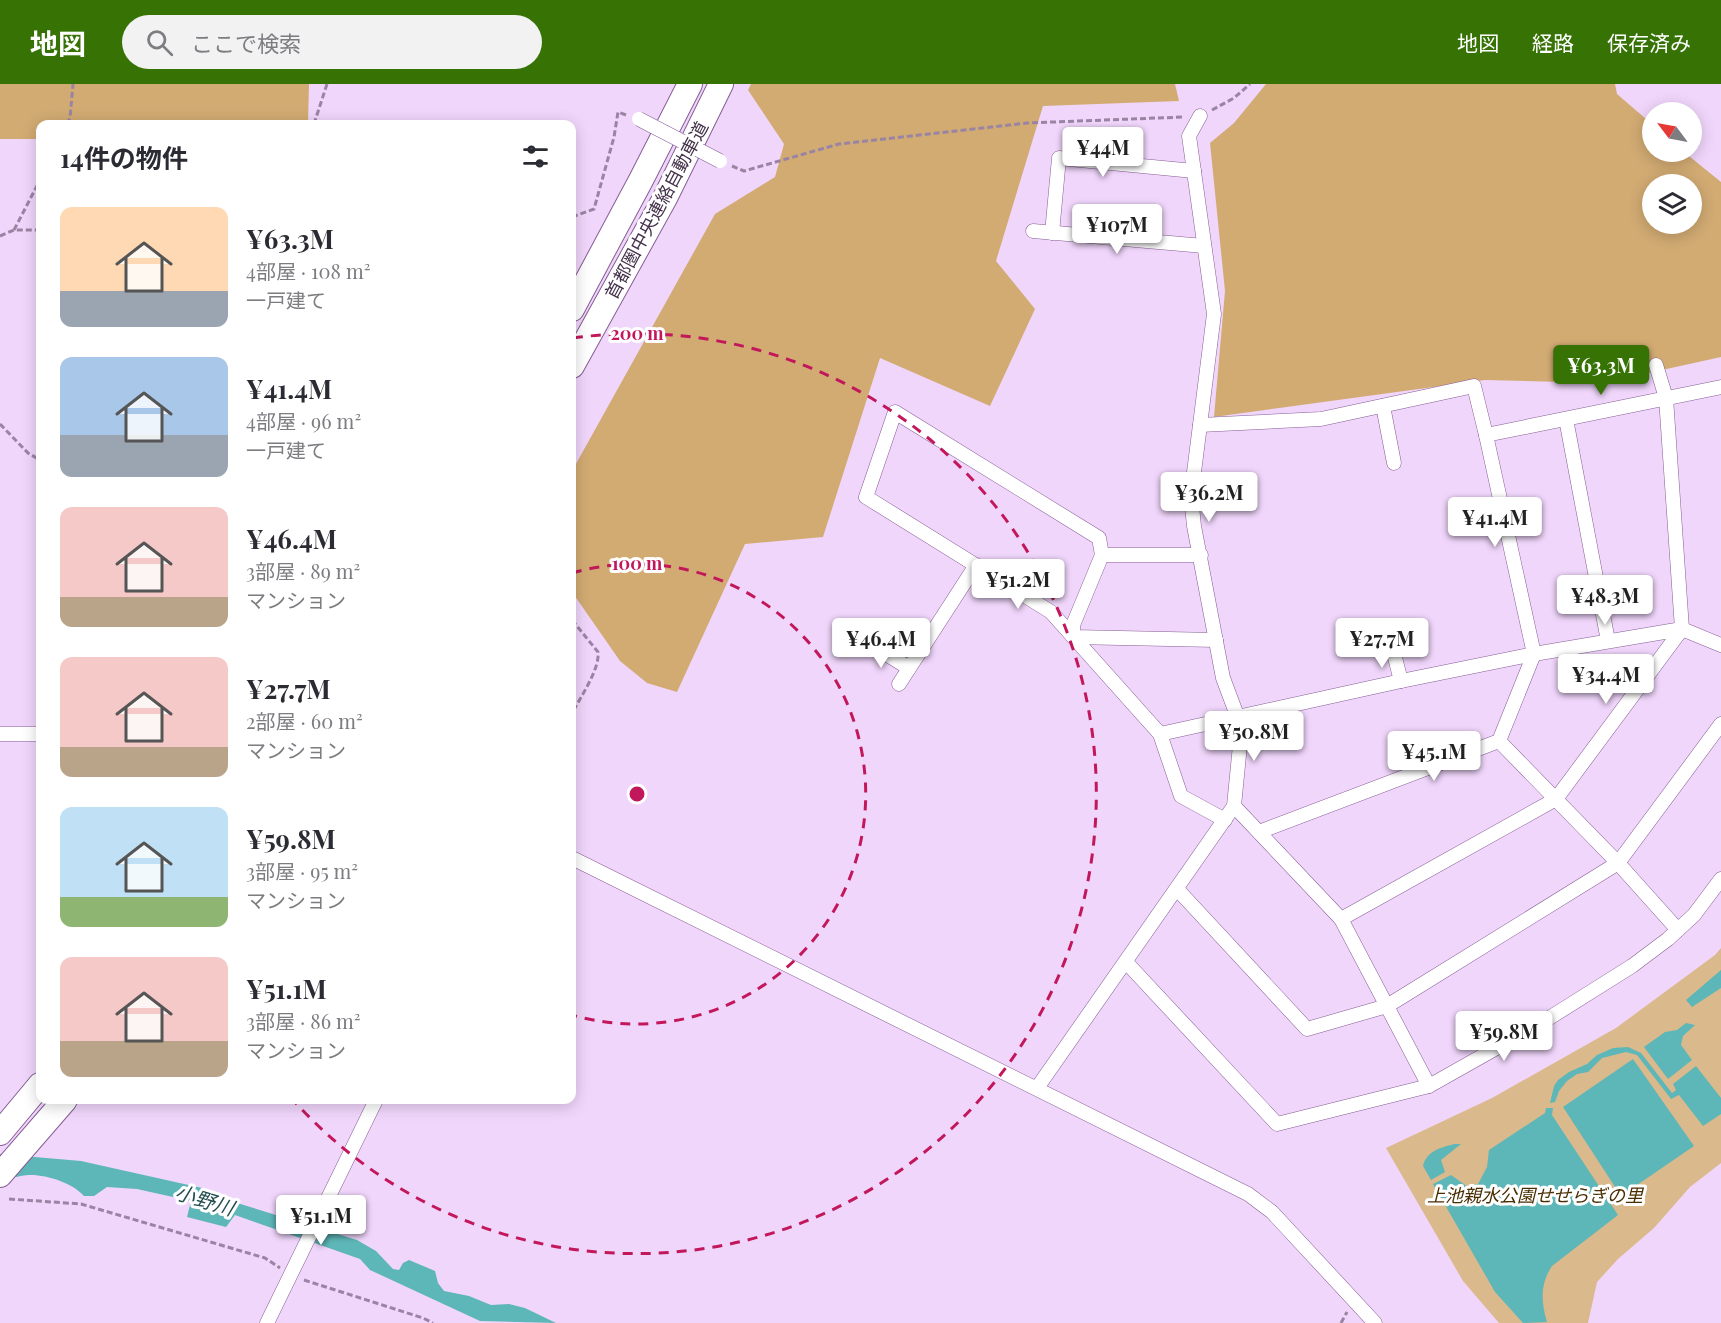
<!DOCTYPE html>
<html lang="ja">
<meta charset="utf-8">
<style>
body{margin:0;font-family:"Playfair Display","Noto Sans JP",serif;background:#f2f2f3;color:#2b2b33;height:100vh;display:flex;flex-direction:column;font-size:22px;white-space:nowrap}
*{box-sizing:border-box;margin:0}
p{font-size:20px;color:#7c7c81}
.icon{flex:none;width:33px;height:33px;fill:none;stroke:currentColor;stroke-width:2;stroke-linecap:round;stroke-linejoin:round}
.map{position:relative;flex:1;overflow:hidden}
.side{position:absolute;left:36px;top:36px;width:540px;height:984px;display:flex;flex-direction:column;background:#fff;border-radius:12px;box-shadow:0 3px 15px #0003}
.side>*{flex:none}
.needle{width:39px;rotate:302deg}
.fabs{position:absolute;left:1642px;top:18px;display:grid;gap:12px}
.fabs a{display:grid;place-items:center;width:60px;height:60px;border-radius:50%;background:#fff;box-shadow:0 3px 15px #0003;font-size:30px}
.price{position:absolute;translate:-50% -51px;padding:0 14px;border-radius:6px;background:#fff;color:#222;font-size:20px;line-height:39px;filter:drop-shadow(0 2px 3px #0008)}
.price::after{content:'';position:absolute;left:50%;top:36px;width:18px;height:14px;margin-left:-9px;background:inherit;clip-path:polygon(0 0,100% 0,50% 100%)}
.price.on{background:#367204;color:#fff}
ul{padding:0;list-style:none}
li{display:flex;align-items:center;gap:18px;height:150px;padding:0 24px}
li span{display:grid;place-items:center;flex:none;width:168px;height:120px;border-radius:12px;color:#555}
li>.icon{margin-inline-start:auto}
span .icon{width:72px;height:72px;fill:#fffc;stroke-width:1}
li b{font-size:26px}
h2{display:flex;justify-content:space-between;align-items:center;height:72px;padding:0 24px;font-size:26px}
header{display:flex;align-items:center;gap:36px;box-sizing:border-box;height:84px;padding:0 30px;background:#367204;color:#fff}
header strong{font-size:28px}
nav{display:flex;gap:33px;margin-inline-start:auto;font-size:21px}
.search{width:420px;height:54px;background:#f2f2f3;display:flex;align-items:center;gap:15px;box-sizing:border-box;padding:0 21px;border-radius:33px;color:#7c7c81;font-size:22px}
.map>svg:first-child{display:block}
</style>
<header>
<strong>地図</strong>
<div class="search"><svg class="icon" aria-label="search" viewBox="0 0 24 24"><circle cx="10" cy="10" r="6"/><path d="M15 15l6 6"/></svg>ここで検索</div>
<nav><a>地図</a><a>経路</a><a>保存済み</a></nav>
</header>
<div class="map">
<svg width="1721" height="1239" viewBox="0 0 1721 1239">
<rect width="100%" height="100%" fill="#f0d6fb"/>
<polygon fill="#daba8c" points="1721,864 1721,1079 1690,1103 1654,1144 1618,1175 1597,1198 1588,1239 1499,1239 1463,1197 1386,1064 1492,1014 1616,944 1715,871"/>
<g fill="#d2ab73" fill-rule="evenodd">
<polygon points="0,0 309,0 308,40 40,40 40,55 0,55"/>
<polygon points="751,0 1175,0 1179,17 1043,22 996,177 1035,225 990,322 880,274 823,453 745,460 677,608 647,599 620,577 572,508 572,387 715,130 775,93 784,60 748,6"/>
<path d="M1266,0H1615L1617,10L1653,41V68H1684L1721,98V273L1603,299L1485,296L1214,333L1225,207L1210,59L1234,39ZM1653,100H1692V140H1653Z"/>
</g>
<g fill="#5db6b7">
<polygon points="1721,886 1721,904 1692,923 1686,916"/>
<polygon points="1686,939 1695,941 1683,952 1681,961 1692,976 1668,995 1644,963 1665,948 1677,946"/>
<polygon points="1628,963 1641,969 1672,1009 1676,1006 1673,1000 1696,982 1721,1014 1721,1030 1703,1042 1679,1011 1671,1015 1637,971 1626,968 1602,974 1588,988 1577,990 1567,997 1559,1007 1555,1018 1550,1019 1554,1002 1558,996 1569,988 1587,980 1597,971 1613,964"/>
<polygon points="1633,975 1694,1062 1621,1112 1563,1023"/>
<path d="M1546,1024H1553L1552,1031L1618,1131L1552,1182C1540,1200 1541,1218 1547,1238L1523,1239L1495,1208L1433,1100L1451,1091L1468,1103L1478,1100L1487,1083L1489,1066L1545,1029Z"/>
<path d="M1455,1060H1461L1441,1076L1445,1088L1431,1096L1423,1082C1426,1067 1442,1063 1455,1060Z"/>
<path d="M0,1070L81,1077L202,1104L208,1110L357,1156L376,1167L393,1185L399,1186L403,1179L409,1176L435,1187L438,1199L444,1207L469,1212L491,1221L509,1220L525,1224L556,1239L480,1237L370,1186L360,1175L235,1131L226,1143L187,1133L191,1117L137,1105L107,1103L94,1112H84C73,1099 46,1090 28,1091C19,1092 9,1095 0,1094Z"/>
</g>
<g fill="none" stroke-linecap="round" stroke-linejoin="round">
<defs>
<g id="street">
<polyline points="1033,147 1204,162"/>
<polyline points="1052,149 1059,74 1194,87"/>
<polyline points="1383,322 1394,379"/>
<polyline points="1566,335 1608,557"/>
<polyline points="1200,341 1321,335 1474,302 1486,351 1534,570 1499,657 1259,748"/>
<polyline points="1486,351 1721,303"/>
<polyline points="1102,471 1073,541 1073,553 1216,556"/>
<polyline points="1201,471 1102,471 1099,454 895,328 866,413 1051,528 1160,650 1181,712 1225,736"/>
<polyline points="1391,558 1401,597"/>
<polyline points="870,560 909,584"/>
<polyline points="899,600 976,481"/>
<polyline points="0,650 40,650"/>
<polyline points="1160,650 1401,597 1534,570 1682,545 1721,561"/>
<polyline points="1499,657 1618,779 1678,846"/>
<polyline points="1234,722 1341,835 1429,1002 1546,936 1632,882 1668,855 1694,831 1721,795"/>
<polyline points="572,774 1248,1110 1272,1128 1375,1239"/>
<polyline points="1177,805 1307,945 1387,922 1618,779 1721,640"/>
<polyline points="1341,835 1556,715 1682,545 1666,314 1656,281"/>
<polyline points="1126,878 1277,1040 1429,1002"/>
<polyline points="1037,1004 1234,722 1240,661 1238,634 1223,594 1194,442 1191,412 1214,230 1189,52 1200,32"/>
<polyline points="267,1239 376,1016"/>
</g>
<g id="highway">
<polyline points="572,225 641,96 690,0"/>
<polyline points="572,282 665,114 721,0"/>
<polyline points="0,1049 40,1001"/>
<polyline points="0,1091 65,1016"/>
</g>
</defs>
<use href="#street" stroke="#865e95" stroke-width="15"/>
<use href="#highway" stroke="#865e95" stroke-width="26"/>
<g stroke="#9a84a3" stroke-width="3" stroke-dasharray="6 3" stroke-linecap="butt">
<polyline points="1212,26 1234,14 1250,0"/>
<polyline points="67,40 70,34 73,0"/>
<polyline points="314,40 327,0"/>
<polyline points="732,82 744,87 839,60 1027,39 1184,33"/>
<polyline points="572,133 594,125 614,53 618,28 626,31"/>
<polyline points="14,146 40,96"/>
<polyline points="0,152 14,146 40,146"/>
<polyline points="0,340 28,369 40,376"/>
<path d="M572,536L598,568C600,585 580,614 572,629"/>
<polyline points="9,1115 81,1120 265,1174 280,1184"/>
<polyline points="304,1196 423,1234 433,1239"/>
<polyline points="1341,1239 1347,1228"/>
</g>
<use href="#street" stroke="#fff" stroke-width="14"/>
<use href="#highway" stroke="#fff" stroke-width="24"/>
<defs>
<polyline id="street-bridge" points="639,35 720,77"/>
</defs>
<use href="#street-bridge" stroke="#865e95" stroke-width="15" stroke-linecap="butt"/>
<use href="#street-bridge" stroke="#fff" stroke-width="14"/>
</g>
<g fill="none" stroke="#c2185b" stroke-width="3" stroke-dasharray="10 8">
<path d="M572 489A230 230 0 1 1 572 931"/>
<path d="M573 254A460 460 0 1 1 295 1018"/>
</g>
<g text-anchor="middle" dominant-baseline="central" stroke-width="6" stroke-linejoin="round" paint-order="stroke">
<g font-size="18" fill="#44324b" stroke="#fff">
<text transform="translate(656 126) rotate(-62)">首都圏中央連絡自動車道</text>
</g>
<g font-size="18" font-style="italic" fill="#482e00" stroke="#fff">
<text x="1535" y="1111">上池親水公園せせらぎの里</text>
</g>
<g font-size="20" font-style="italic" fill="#234d4d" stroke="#fff">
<text transform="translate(205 1115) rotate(17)">小野川</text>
</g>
</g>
<circle cx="637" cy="710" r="9" fill="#c2185b" stroke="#fff" stroke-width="3"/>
<g font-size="18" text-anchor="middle" font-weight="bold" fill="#c2185b" stroke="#fff" stroke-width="6" stroke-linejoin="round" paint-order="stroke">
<text x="637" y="256">200 m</text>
<text x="637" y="486">100 m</text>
</g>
</svg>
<div class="fabs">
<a><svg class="needle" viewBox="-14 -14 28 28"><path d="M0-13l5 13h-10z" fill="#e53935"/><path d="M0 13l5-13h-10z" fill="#7c7c81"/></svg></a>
<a><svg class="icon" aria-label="layers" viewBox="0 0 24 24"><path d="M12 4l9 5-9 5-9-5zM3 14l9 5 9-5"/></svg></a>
</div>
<b class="price" style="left:1103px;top:94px">¥44M</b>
<b class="price" style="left:1117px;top:171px">¥107M</b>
<b class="price on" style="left:1601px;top:312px">¥63.3M</b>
<b class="price" style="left:1209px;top:439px">¥36.2M</b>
<b class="price" style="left:1495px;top:464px">¥41.4M</b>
<b class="price" style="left:1018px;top:526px">¥51.2M</b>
<b class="price" style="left:1605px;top:542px">¥48.3M</b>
<b class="price" style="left:881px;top:585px">¥46.4M</b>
<b class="price" style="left:1382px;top:585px">¥27.7M</b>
<b class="price" style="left:1606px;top:621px">¥34.4M</b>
<b class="price" style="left:1254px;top:678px">¥50.8M</b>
<b class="price" style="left:1434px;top:698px">¥45.1M</b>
<b class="price" style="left:1504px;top:978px">¥59.8M</b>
<b class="price" style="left:321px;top:1162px">¥51.1M</b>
<section class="side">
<h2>14件の物件<svg class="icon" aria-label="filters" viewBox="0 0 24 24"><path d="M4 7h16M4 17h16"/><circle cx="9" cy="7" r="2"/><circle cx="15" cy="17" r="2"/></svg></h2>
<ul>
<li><span style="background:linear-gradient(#ffd9b3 70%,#9aa5b1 0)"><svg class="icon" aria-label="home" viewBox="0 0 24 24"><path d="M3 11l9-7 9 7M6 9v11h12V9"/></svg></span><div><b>¥63.3M</b><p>4部屋 · 108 m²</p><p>一戸建て</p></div></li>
<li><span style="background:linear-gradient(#a9c7e8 65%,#9aa5b1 0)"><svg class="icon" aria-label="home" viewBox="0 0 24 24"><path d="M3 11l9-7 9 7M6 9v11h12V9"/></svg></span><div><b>¥41.4M</b><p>4部屋 · 96 m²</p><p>一戸建て</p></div></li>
<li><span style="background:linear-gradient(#f6c9c9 75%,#b9a48a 0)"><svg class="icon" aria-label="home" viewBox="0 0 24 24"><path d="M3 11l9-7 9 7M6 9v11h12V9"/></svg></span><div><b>¥46.4M</b><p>3部屋 · 89 m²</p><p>マンション</p></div></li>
<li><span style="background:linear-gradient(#f6c9c9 75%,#b9a48a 0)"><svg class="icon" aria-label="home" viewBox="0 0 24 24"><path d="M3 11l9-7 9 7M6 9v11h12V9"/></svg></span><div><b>¥27.7M</b><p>2部屋 · 60 m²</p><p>マンション</p></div></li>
<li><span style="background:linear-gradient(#bfe0f5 75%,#8fb573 0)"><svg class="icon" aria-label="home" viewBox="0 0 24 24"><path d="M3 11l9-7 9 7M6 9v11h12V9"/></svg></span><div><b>¥59.8M</b><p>3部屋 · 95 m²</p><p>マンション</p></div></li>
<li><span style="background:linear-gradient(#f6c9c9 70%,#b9a48a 0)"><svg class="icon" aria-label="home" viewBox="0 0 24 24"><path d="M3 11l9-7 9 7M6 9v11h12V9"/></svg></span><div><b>¥51.1M</b><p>3部屋 · 86 m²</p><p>マンション</p></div></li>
</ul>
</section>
</div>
